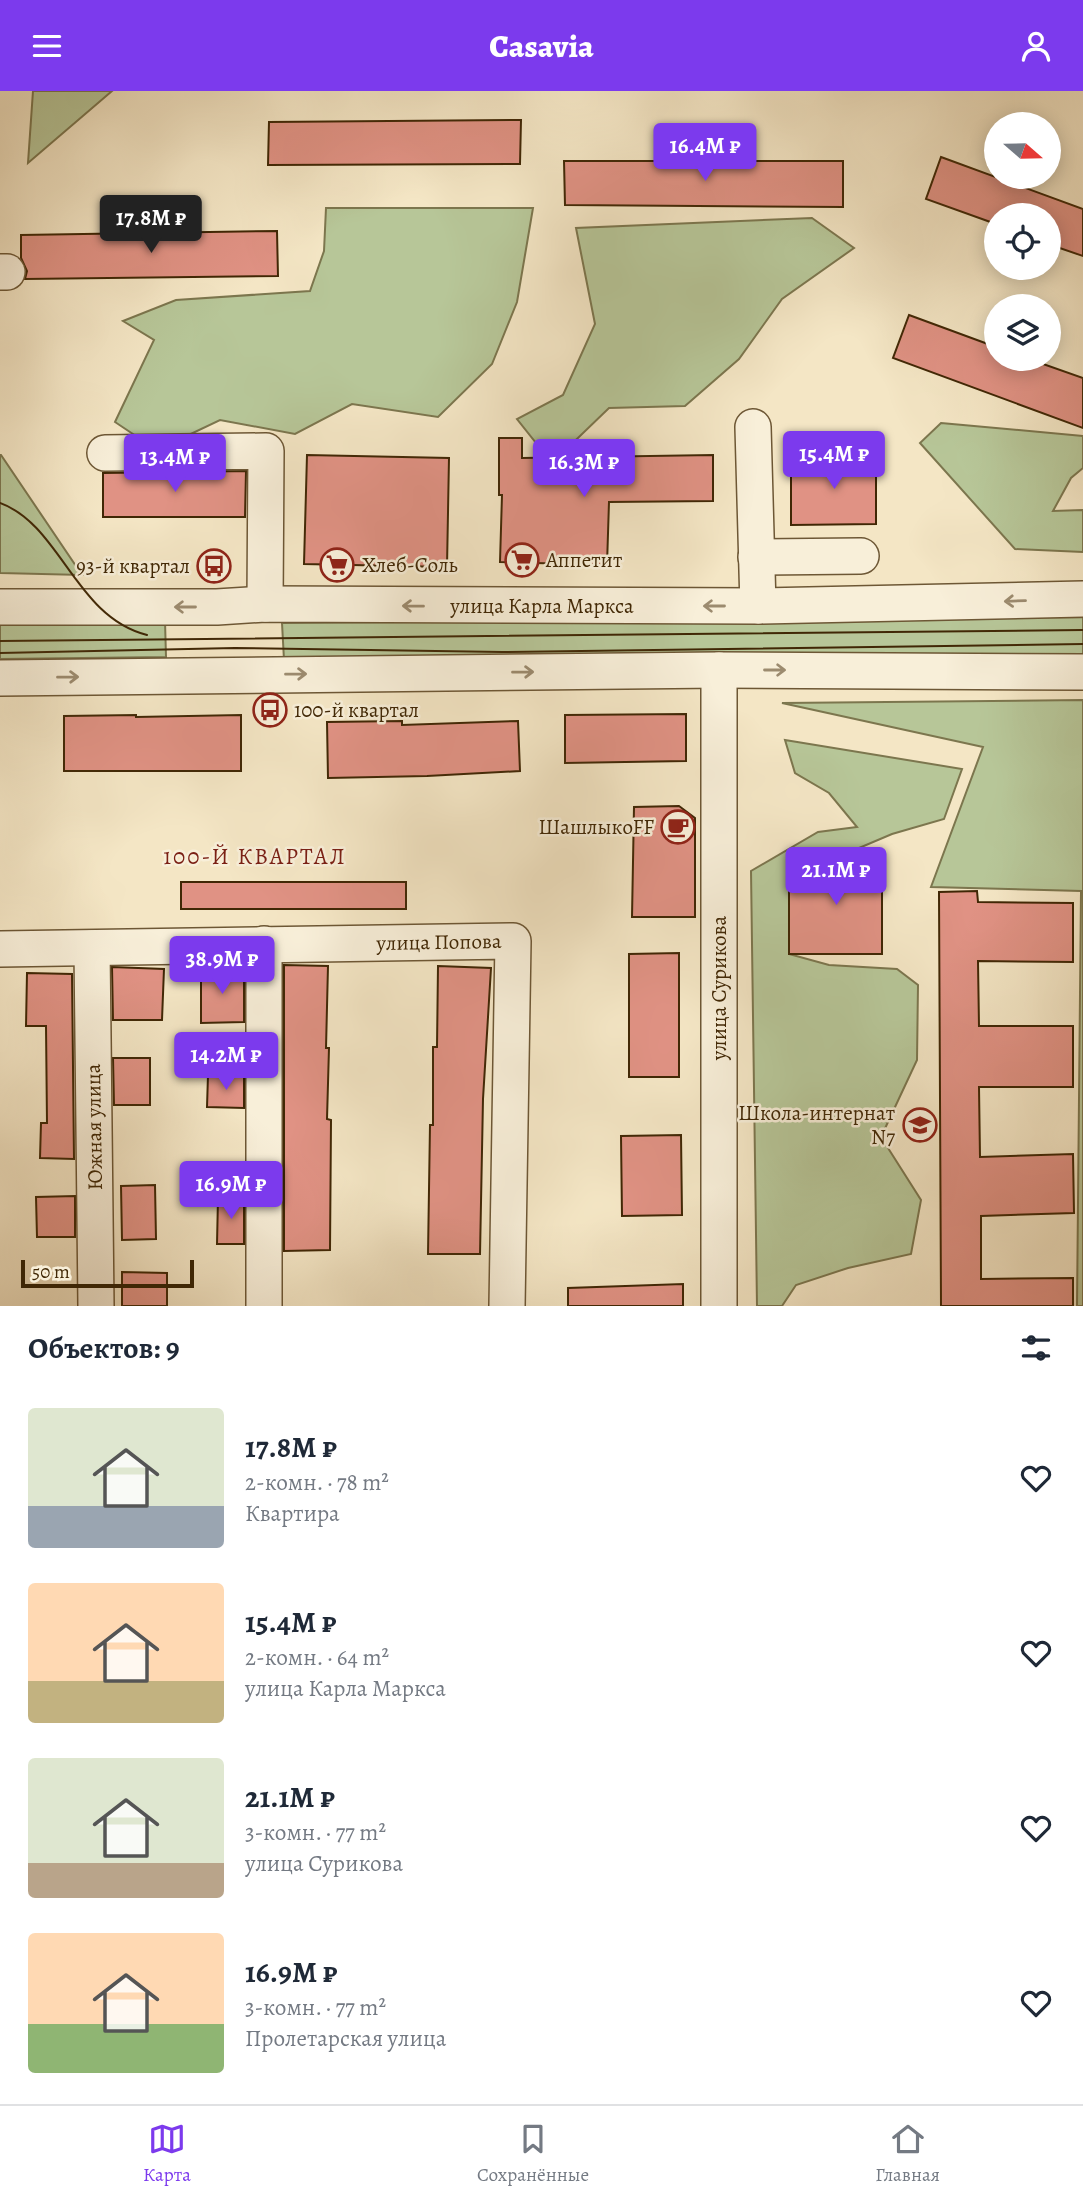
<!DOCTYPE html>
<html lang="ru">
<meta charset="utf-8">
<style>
body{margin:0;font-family:Alegreya,serif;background:#f2f2f3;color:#1f2937;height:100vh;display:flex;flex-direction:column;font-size:26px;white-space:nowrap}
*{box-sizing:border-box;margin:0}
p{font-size:23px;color:#747a83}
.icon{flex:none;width:38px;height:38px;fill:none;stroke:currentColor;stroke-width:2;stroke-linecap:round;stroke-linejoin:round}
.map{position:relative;height:1215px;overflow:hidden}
.drawer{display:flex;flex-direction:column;background:#fff;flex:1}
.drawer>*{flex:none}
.needle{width:46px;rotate:110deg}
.controls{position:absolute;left:984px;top:21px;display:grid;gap:14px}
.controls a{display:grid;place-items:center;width:77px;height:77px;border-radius:50%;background:#fff;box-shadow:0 4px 18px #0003;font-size:35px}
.scale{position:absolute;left:21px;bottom:18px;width:173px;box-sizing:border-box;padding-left:7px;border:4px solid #402705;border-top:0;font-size:19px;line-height:24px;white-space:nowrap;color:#402705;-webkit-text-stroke:5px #f8efd9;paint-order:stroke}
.price{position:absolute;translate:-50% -60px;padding:0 16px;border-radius:7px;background:#7c3aed;color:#fff;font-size:23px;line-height:46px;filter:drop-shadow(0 2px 4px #0008)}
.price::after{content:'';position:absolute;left:50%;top:42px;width:21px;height:16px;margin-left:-10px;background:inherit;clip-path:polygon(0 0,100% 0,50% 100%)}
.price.current{background:#222;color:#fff}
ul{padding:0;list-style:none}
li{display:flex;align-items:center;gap:21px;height:175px;padding:0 28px}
li span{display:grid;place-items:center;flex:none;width:196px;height:140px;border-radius:7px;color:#555}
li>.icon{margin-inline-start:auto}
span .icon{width:84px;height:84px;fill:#fffc;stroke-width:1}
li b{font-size:30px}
h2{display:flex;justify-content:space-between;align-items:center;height:84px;padding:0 28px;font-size:30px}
header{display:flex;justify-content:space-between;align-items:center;height:91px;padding:0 28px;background:#7c3aed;color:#fff;font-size:32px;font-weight:800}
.dock{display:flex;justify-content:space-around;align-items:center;height:98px;border-top:2px solid #e0e1e3;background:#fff;font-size:19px;color:#747a83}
.dock a{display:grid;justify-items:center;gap:4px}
.dock .current{color:#7c3aed}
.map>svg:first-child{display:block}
</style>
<header><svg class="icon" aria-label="menu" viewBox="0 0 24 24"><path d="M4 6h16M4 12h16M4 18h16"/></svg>Casavia<svg class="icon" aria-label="person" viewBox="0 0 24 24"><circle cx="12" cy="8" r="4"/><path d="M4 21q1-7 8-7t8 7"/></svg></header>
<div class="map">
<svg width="1083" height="1215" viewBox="0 0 1083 1215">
<rect width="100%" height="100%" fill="#f4e6c5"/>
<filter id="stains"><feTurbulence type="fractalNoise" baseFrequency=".00286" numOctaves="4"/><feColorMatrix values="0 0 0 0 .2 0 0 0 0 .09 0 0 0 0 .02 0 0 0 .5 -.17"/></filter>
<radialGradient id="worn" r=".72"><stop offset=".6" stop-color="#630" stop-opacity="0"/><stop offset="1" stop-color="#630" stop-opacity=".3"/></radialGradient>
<g fill="#b7c698" stroke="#7c764e" stroke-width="2">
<polygon points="33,0 112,0 28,72"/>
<polygon points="326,117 533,117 517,211 492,273 438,326 352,313 295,343 220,329 157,359 115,331 154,249 123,230 176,209 310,200 324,160"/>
<polygon points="812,127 854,157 782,208 739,268 685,315 609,317 552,372 517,328 563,304 595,233 576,137"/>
<polygon points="941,332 1083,345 1083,377 1071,387 1053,420 1083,419 1083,461 1015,458 920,352"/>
<polygon points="0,364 1,364 82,484 0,482"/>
<polygon points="1083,526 1083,563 284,569 282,532"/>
<polygon points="165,530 166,566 0,568 0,531"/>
<polygon points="1083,609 1083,1215 1077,1215 1081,800 931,796 983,656 782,612"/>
<polygon points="785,649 962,678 944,728 892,743 852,760 789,770 789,863 829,874 897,878 918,894 917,969 881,1046 921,1109 911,1163 848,1177 796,1194 782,1215 757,1215 751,780 818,741 857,736 829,702 795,682"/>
</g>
<g fill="#e09284" stroke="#402705" stroke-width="2">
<polygon points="521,29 520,73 268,74 269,31"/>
<polygon points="941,66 1083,118 1083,165 1048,153 1048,124 996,124 996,133 926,108"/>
<polygon points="564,70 843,70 843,116 565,114"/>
<polygon points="277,140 278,185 25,188 27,180 21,167 21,144"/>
<polygon points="909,224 996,256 996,268 1029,268 1083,287 1083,337 893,267"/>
<polygon points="499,347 522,347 522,367 713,364 713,410 609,411 607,474 500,471 502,404 499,404"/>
<polygon points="307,364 449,367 447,476 304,473"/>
<polygon points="876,365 876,433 791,434 791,366"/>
<polygon points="246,380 245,426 103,426 103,382"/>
<polygon points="686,623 686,670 565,672 565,624"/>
<polygon points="136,624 136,626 241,624 241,680 64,680 64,625"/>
<polygon points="402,630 402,634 518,630 520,680 427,685 328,687 327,631"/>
<polygon points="679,715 695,727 695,826 632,826 634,716"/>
<polygon points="882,769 882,863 789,863 789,770"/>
<rect x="181" y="791" width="225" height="27"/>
<polygon points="977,800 978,811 1073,812 1073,871 978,870 979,935 1073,935 1073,996 979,996 980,1066 1073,1063 1074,1122 981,1125 981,1188 1073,1187 1073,1215 941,1215 939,801"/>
<polygon points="679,862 679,986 629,986 629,863"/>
<polygon points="284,874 328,875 326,957 329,957 327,1028 331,1029 330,1159 284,1160"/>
<polygon points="438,875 491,877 483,1008 480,1163 428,1163 430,1034 433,1034 433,956 437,956"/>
<polygon points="112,876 164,878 162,929 113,929"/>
<polygon points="201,878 244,880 244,931 201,932"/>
<polygon points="27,882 72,883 74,1068 40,1067 41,1032 47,1032 46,935 26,935"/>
<polygon points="113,967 150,967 150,1014 114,1014"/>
<polygon points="208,984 244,985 244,1017 207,1016"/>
<polygon points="681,1044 682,1124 622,1125 621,1045"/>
<polygon points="155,1094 156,1148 122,1149 121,1095"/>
<polygon points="75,1105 75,1146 37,1146 36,1106"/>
<polygon points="218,1107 244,1108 244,1153 217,1153"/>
<polygon points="122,1181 167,1182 167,1215 122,1215"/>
<polygon points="683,1193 683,1215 568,1215 568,1197"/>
</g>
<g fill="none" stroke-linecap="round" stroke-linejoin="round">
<defs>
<g id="minor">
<polyline points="0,181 7,181"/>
<polyline points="753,336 758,515"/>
<polyline points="105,362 266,360 265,513"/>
<polyline points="756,466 861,465"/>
<polyline points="0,516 217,516 265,513 758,515 1083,508"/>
<polyline points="719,579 719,1215"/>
<polyline points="0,587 719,579 1083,581"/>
<polyline points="92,857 96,1215"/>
<polyline points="0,858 513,850 507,1215"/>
<polyline points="264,1215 264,853"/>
</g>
</defs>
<use href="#minor" stroke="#6d5735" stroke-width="38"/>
<use href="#minor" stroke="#f8efd9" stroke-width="35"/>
<g stroke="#402705" stroke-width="2">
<path d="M0,412C61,434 75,526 147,544"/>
<polyline points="0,550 1083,539"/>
<polyline points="0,562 235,557 502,561 1083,553"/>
</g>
</g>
<defs><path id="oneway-shaft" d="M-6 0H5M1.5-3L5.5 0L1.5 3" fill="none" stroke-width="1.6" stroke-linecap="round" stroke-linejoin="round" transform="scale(1.75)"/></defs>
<g stroke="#9c8b6f">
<use href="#oneway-shaft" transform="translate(1015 510) rotate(178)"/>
<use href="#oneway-shaft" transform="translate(413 515) rotate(-179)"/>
<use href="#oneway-shaft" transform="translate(714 515) rotate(180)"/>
<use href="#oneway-shaft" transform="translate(185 516) rotate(180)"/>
<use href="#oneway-shaft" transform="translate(775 579)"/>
<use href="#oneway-shaft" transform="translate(523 581) rotate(-1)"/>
<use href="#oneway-shaft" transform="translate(296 583) rotate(-1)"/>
<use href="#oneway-shaft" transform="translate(68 586) rotate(-1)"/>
</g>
<defs>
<symbol id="supermarket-ring" viewBox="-11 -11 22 22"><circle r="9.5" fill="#f8efd9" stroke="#8f2418" stroke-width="1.5"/><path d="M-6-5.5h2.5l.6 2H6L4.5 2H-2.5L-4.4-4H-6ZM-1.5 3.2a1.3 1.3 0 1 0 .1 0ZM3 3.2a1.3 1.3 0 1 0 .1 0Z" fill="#8f2418"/></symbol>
<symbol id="bus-ring" viewBox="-11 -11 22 22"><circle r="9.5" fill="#f8efd9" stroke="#8f2418" stroke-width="1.5"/><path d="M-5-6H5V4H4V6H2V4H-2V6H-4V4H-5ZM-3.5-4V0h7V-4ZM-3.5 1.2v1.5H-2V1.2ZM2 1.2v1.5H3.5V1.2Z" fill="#8f2418"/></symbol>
<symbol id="cafe-ring" viewBox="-11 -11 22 22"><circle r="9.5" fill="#f8efd9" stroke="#8f2418" stroke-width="1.5"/><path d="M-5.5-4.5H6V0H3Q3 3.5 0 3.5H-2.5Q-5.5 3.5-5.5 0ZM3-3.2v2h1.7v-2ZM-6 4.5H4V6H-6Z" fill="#8f2418"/></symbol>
<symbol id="school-ring" viewBox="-11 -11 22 22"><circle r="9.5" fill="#f8efd9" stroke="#8f2418" stroke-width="1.5"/><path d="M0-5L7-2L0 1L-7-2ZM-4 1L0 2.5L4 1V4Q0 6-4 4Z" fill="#8f2418"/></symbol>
</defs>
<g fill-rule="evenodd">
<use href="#supermarket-ring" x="503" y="450" width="38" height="38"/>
<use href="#supermarket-ring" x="318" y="455" width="38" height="38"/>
<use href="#bus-ring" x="195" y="456" width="38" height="38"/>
<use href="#bus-ring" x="251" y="600" width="38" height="38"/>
<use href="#cafe-ring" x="659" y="717" width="38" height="38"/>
<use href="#school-ring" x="901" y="1015" width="38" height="38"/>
</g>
<g text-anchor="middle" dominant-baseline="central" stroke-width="5" stroke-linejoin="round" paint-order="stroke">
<g font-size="21" fill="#402705" stroke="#f8efd9" text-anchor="start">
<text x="546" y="469">Аппетит</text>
<text x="362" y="474">Хлеб-Соль</text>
<text x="190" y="475" text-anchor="end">93-й квартал</text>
<text x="294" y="619">100-й квартал</text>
<text x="654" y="736" text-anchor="end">ШашлыкoFF</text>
<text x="895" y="1022" text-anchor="end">Школа-интернат<tspan x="895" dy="24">N7</tspan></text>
</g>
<g font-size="21" fill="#402705" stroke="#f8efd9">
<text x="542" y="515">улица Карла Маркса</text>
<text transform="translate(439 851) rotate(-1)">улица Попова</text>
<text transform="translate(719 897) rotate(-90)">улица Сурикова</text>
<text transform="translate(94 1036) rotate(-91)">Южная улица</text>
</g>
<g font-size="23" letter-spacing="2" fill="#7a1f14" stroke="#f8efd9">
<text x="255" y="765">100-Й КВАРТАЛ</text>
</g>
</g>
<rect width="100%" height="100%" filter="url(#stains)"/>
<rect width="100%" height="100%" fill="url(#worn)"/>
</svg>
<div class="controls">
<a><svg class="needle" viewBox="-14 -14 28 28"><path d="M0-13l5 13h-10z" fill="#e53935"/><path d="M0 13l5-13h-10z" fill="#747a83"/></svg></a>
<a><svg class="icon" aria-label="locate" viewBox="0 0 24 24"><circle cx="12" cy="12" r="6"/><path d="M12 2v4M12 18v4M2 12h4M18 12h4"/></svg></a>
<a><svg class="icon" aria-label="layers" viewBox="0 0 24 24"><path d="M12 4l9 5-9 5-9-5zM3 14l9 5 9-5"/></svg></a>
</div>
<div class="scale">50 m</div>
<b class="price" style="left:705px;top:92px">16.4M ₽</b>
<b class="price current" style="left:151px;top:164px">17.8M ₽</b>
<b class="price" style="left:834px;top:400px">15.4M ₽</b>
<b class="price" style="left:175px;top:403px">13.4M ₽</b>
<b class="price" style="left:584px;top:408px">16.3M ₽</b>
<b class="price" style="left:836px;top:816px">21.1M ₽</b>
<b class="price" style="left:222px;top:905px">38.9M ₽</b>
<b class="price" style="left:226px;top:1001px">14.2M ₽</b>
<b class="price" style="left:231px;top:1130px">16.9M ₽</b>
</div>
<section class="drawer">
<h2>Объектов: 9<svg class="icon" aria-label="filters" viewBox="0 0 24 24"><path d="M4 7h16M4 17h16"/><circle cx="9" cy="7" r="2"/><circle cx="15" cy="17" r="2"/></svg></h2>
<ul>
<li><span style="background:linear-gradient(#dfe7d0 70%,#9aa5b1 0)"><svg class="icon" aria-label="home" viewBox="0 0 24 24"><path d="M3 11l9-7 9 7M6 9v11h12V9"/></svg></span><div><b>17.8M ₽</b><p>2-комн. · 78 m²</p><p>Квартира</p></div><svg class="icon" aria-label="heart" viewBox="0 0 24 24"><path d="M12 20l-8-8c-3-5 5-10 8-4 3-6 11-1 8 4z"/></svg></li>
<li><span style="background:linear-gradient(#ffd9b3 70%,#c2b280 0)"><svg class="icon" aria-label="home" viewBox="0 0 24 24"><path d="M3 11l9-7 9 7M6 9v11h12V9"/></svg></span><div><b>15.4M ₽</b><p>2-комн. · 64 m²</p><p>улица Карла Маркса</p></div><svg class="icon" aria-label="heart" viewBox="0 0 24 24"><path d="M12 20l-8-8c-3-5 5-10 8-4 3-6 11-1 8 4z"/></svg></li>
<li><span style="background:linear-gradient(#dfe7d0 75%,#b9a48a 0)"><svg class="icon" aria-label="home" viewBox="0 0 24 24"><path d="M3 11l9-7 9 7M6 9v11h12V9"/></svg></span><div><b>21.1M ₽</b><p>3-комн. · 77 m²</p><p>улица Сурикова</p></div><svg class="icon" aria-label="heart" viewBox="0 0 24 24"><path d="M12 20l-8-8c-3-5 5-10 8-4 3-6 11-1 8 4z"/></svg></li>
<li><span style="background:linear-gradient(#ffd9b3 65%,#8fb573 0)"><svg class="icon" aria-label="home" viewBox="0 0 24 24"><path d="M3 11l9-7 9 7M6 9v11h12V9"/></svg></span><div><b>16.9M ₽</b><p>3-комн. · 77 m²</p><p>Пролетарская улица</p></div><svg class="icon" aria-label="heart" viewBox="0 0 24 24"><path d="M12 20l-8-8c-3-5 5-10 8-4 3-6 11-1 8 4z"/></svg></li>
</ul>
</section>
<nav class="dock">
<a class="current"><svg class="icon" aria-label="map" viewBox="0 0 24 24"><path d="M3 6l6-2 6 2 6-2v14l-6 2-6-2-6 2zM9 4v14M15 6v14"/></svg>Карта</a>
<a><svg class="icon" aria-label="saved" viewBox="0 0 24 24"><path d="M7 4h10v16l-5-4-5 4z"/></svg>Сохранённые</a>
<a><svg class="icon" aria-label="home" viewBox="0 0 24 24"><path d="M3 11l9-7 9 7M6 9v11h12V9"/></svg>Главная</a>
</nav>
